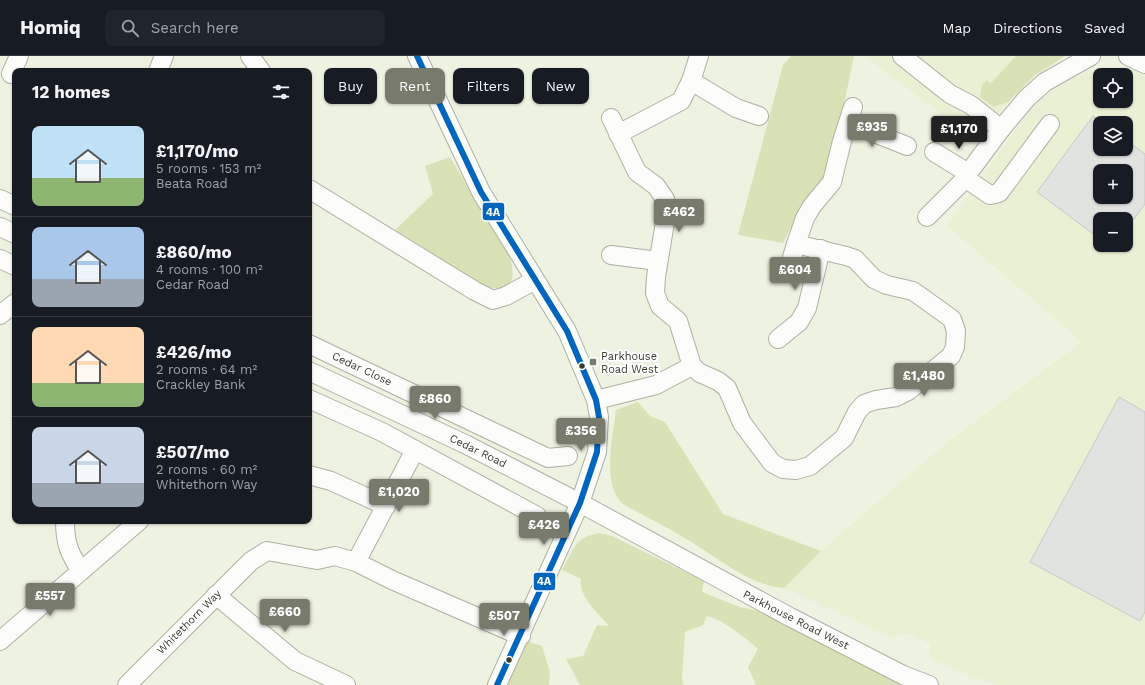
<!DOCTYPE html>
<meta charset="utf-8">
<style>
body{margin:0;font-family:"Work Sans",sans-serif;background:#20242c;color:#f1f3f6;height:100vh;display:flex;flex-direction:column;font-size:15px;white-space:nowrap}
*{box-sizing:border-box;margin:0}
p{font-size:13px;color:#9ea1a6}
.icon{flex:none;width:22px;height:22px;fill:none;stroke:currentColor;stroke-width:2;stroke-linecap:round;stroke-linejoin:round}
.map{position:relative;flex:1;overflow:hidden}
.panel{position:absolute;left:12px;top:12px;width:300px;height:456px;display:flex;flex-direction:column;background:#171b24;border-radius:8px;box-shadow:0 1px 3px #0004}
.panel>*{flex:none}
.hud{position:absolute;left:324px;top:12px;width:380px;height:36px;display:flex;gap:8px}
.buttons{position:absolute;left:1093px;top:12px;display:grid;gap:8px}
.buttons a{display:grid;place-items:center;width:40px;height:40px;border-radius:8px;background:#171b24;box-shadow:0 1px 3px #0004;font-size:20px}
.price{position:absolute;translate:-50% -34px;padding:0 9px;border-radius:4px;background:#787b6c;color:#fff;font-size:13px;line-height:26px;filter:drop-shadow(0 1px 2px #0008)}
.price::after{content:'';position:absolute;left:50%;top:24px;width:12px;height:9px;margin-left:-6px;background:inherit;clip-path:polygon(0 0,100% 0,50% 100%)}
.price.current{background:#222;color:#fff}
ul{padding:0;list-style:none}
li{display:flex;align-items:center;gap:12px;height:100px;padding:0 20px}
li+li{border-top:1px solid #363941}
li span{display:grid;place-items:center;flex:none;width:112px;height:80px;border-radius:8px;color:#555}
li>.icon{margin-inline-start:auto}
span .icon{width:48px;height:48px;fill:#fffc;stroke-width:1}
li b{font-size:17px}
h2{display:flex;justify-content:space-between;align-items:center;height:48px;padding:0 20px;font-size:17px}
.chip{padding:0 14px;border-radius:8px;background:#171b24;box-shadow:0 1px 3px #0004;font-size:14px;line-height:36px}
.chip.current{background:#787b6c;color:#fff}
header{display:flex;align-items:center;gap:24px;box-sizing:border-box;height:56px;padding:0 20px;background:#171b24;border-bottom:1px solid #363941}
header strong{font-size:19px}
nav{display:flex;gap:22px;margin-inline-start:auto;font-size:14px}
.search{width:280px;height:36px;background:#20242c;display:flex;align-items:center;gap:10px;box-sizing:border-box;padding:0 14px;border-radius:8px;color:#9ea1a6;font-size:15px}
.map>svg:first-child{display:block}
</style>
<header>
<strong>Homiq</strong>
<div class="search"><svg class="icon" aria-label="search" viewBox="0 0 24 24"><circle cx="10" cy="10" r="6"/><path d="M15 15l6 6"/></svg>Search here</div>
<nav><a>Map</a><a>Directions</a><a>Saved</a></nav>
</header>
<div class="map">
<svg width="1145" height="629" viewBox="0 0 1145 629">
<rect width="100%" height="100%" fill="#eef2e0"/>
<g fill="#eaf0d3" fill-rule="evenodd">
<polygon points="864,0 1016,0 991,28 982,29 980,41 994,51 1008,46 979,85"/>
<path d="M1134,14L1145,21V629H1001L976,622L930,603V588L910,578L891,581L784,532L821,495L944,389L1082,286L947,170L1031,53L1046,40L1070,23L1095,15ZM1100,19H1126V45H1100ZM1100,67H1126V93H1100ZM1100,115H1126V141H1100ZM1100,163H1126V189H1100Z"/>
</g>
<g fill="#d9e2b7">
<polygon points="791,0 854,0 832,106 825,120 803,147 783,187 738,179 783,9"/>
<polygon points="1016,0 1065,0 1034,20 1008,46 994,51 980,41 982,29 986,24 991,27"/>
<path d="M450,101L509,199C517,223 513,238 485,230L395,174L433,138L425,110Z"/>
<path d="M638,346L650,360L665,366L723,458L821,495L784,532C754,531 720,504 696,489C673,474 647,462 623,448C601,428 613,380 616,354Z"/>
<path d="M600,477L612,480L704,525L702,536L740,551L766,557L840,598L904,629H756L748,611L758,593C743,580 727,566 707,560L703,569L685,576L682,623L684,629H580L566,603L583,600L597,569L609,570C598,557 578,540 581,523L562,514C574,493 574,481 600,477Z"/>
<polygon points="526,585 542,590 550,616 549,629 505,629"/>
</g>
<g fill="#e1e3e1" stroke="#c8c9c7" fill-rule="evenodd">
<path d="M1093,60L1100,65V93H1126V84L1145,98V148L1134,163H1100V183L1037,136ZM1100,115H1126V141H1100Z"/>
<polygon points="1119,341 1145,356 1145,556 1140,565 1030,506"/>
</g>
<g fill="none" stroke-linecap="round" stroke-linejoin="round">
<defs>
<g id="minor">
<polyline points="250,0 261,15"/>
<polyline points="417,0 481,136 567,275 596,344 599,361 597,396 580,447 497,629"/>
<polyline points="902,0 950,38 971,49 1001,73"/>
<polyline points="1128,0 1145,8"/>
<polyline points="158,15 164,0"/>
<polyline points="11,18 19,0"/>
<polyline points="691,25 736,52 759,60"/>
<polyline points="611,62 637,116 656,130 665,143 667,154 656,221 655,237 660,250 678,265 692,310"/>
<polyline points="849,67 907,90"/>
<polyline points="618,78 681,45 691,25 699,0"/>
<polyline points="934,96 968,117"/>
<polyline points="965,122 990,139 999,137 1050,68"/>
<polyline points="309,133 475,235 493,244 506,240 535,224"/>
<polyline points="0,143 15,150"/>
<polyline points="927,161 961,127 1001,73 1027,42 1045,26 1091,0"/>
<polyline points="0,171 15,178"/>
<polyline points="611,199 658,205"/>
<polyline points="0,203 15,210"/>
<polyline points="790,208 796,188"/>
<polyline points="0,259 15,247"/>
<polyline points="778,283 799,266 807,252 821,193"/>
<polyline points="309,288 548,402 568,400"/>
<polyline points="309,315 465,388 580,447 790,561 903,619 929,629"/>
<polyline points="309,343 382,376 537,460"/>
<polyline points="596,344 656,329 692,310 700,317 718,325 727,332 742,367 772,407 783,413 796,414 810,410 844,382 857,356 864,348 876,344 896,341 908,335 951,300 955,291 956,275 952,263 913,235 887,229 874,223 855,203 846,200 796,188 805,162 812,150 832,126 842,85 853,51"/>
<polyline points="309,419 331,425 386,450"/>
<path d="M65,465C65,487 69,497 81,515"/>
<polyline points="356,506 415,394"/>
<polyline points="216,539 295,605 346,629"/>
<polyline points="0,585 139,465"/>
<polyline points="127,629 251,505 267,495 317,504 335,500 356,506 392,524 521,580"/>
</g>
</defs>
<use href="#minor" stroke="#adb0a2" stroke-width="20"/>
<use href="#minor" stroke="#fcfdfa" stroke-width="18"/>
<defs>
<polyline id="bus-1" points="417,0 481,136 567,275 596,344 599,361 597,396 580,447 497,629"/>
</defs>
<use href="#bus-1" stroke="#fff" stroke-width="9"/>
<use href="#bus-1" stroke="#0065bd" stroke-width="6"/>
</g>
<rect fill="#787b6c" stroke="#fff" stroke-width="1.5" x="589" y="302" width="8" height="8" rx="2"/>
<g fill="#383b2e" stroke="#fff" stroke-width="1.5">
<circle cx="582" cy="310" r="3.5"/>
<circle cx="509" cy="604" r="3.5"/>
</g>
<g text-anchor="middle" dominant-baseline="central" stroke-width="4" stroke-linejoin="round" paint-order="stroke">
<g font-size="11" fill="#383b2e" stroke="#fff" text-anchor="start">
<text x="601" y="300">Parkhouse<tspan x="601" dy="13">Road West</tspan></text>
</g>
<g font-size="11" fill="#383b2e" stroke="#fff">
<text transform="translate(362 313) rotate(25)">Cedar Close</text>
<text transform="translate(478 395) rotate(26)">Cedar Road</text>
<text transform="translate(796 564) rotate(27)">Parkhouse Road West</text>
<text transform="translate(189 566) rotate(-45)">Whitethorn Way</text>
</g>
</g>
<g stroke="#fff" stroke-width="1.5">
<rect x="482" y="146" width="23" height="19" rx="4" fill="#0065bd"/>
<rect x="533" y="516" width="23" height="19" rx="4" fill="#0065bd"/>
</g>
<g font-size="11" text-anchor="middle" font-weight="bold" fill="#fff">
<text x="493" y="160">4A</text>
<text x="544" y="529">4A</text>
</g>
</svg>
<div class="buttons">
<a><svg class="icon" aria-label="locate" viewBox="0 0 24 24"><circle cx="12" cy="12" r="6"/><path d="M12 2v4M12 18v4M2 12h4M18 12h4"/></svg></a>
<a><svg class="icon" aria-label="layers" viewBox="0 0 24 24"><path d="M12 4l9 5-9 5-9-5zM3 14l9 5 9-5"/></svg></a>
<a>+</a>
<a>−</a>
</div>
<b class="price" style="left:872px;top:92px">£935</b>
<b class="price current" style="left:959px;top:94px">£1,170</b>
<b class="price" style="left:679px;top:177px">£462</b>
<b class="price" style="left:795px;top:235px">£604</b>
<b class="price" style="left:924px;top:341px">£1,480</b>
<b class="price" style="left:435px;top:364px">£860</b>
<b class="price" style="left:581px;top:396px">£356</b>
<b class="price" style="left:399px;top:457px">£1,020</b>
<b class="price" style="left:544px;top:490px">£426</b>
<b class="price" style="left:50px;top:561px">£557</b>
<b class="price" style="left:285px;top:577px">£660</b>
<b class="price" style="left:504px;top:581px">£507</b>
<div class="hud">
<a class="chip">Buy</a>
<a class="chip current">Rent</a>
<a class="chip">Filters</a>
<a class="chip">New</a>
</div>
<section class="panel">
<h2>12 homes<svg class="icon" aria-label="filters" viewBox="0 0 24 24"><path d="M4 7h16M4 17h16"/><circle cx="9" cy="7" r="2"/><circle cx="15" cy="17" r="2"/></svg></h2>
<ul>
<li><span style="background:linear-gradient(#bfe0f5 65%,#8fb573 0)"><svg class="icon" aria-label="home" viewBox="0 0 24 24"><path d="M3 11l9-7 9 7M6 9v11h12V9"/></svg></span><div><b>£1,170/mo</b><p>5 rooms · 153 m²</p><p>Beata Road</p></div></li>
<li><span style="background:linear-gradient(#a9c7e8 65%,#9aa5b1 0)"><svg class="icon" aria-label="home" viewBox="0 0 24 24"><path d="M3 11l9-7 9 7M6 9v11h12V9"/></svg></span><div><b>£860/mo</b><p>4 rooms · 100 m²</p><p>Cedar Road</p></div></li>
<li><span style="background:linear-gradient(#ffd9b3 70%,#8fb573 0)"><svg class="icon" aria-label="home" viewBox="0 0 24 24"><path d="M3 11l9-7 9 7M6 9v11h12V9"/></svg></span><div><b>£426/mo</b><p>2 rooms · 64 m²</p><p>Crackley Bank</p></div></li>
<li><span style="background:linear-gradient(#c9d6e8 70%,#9aa5b1 0)"><svg class="icon" aria-label="home" viewBox="0 0 24 24"><path d="M3 11l9-7 9 7M6 9v11h12V9"/></svg></span><div><b>£507/mo</b><p>2 rooms · 60 m²</p><p>Whitethorn Way</p></div></li>
</ul>
</section>
</div>
